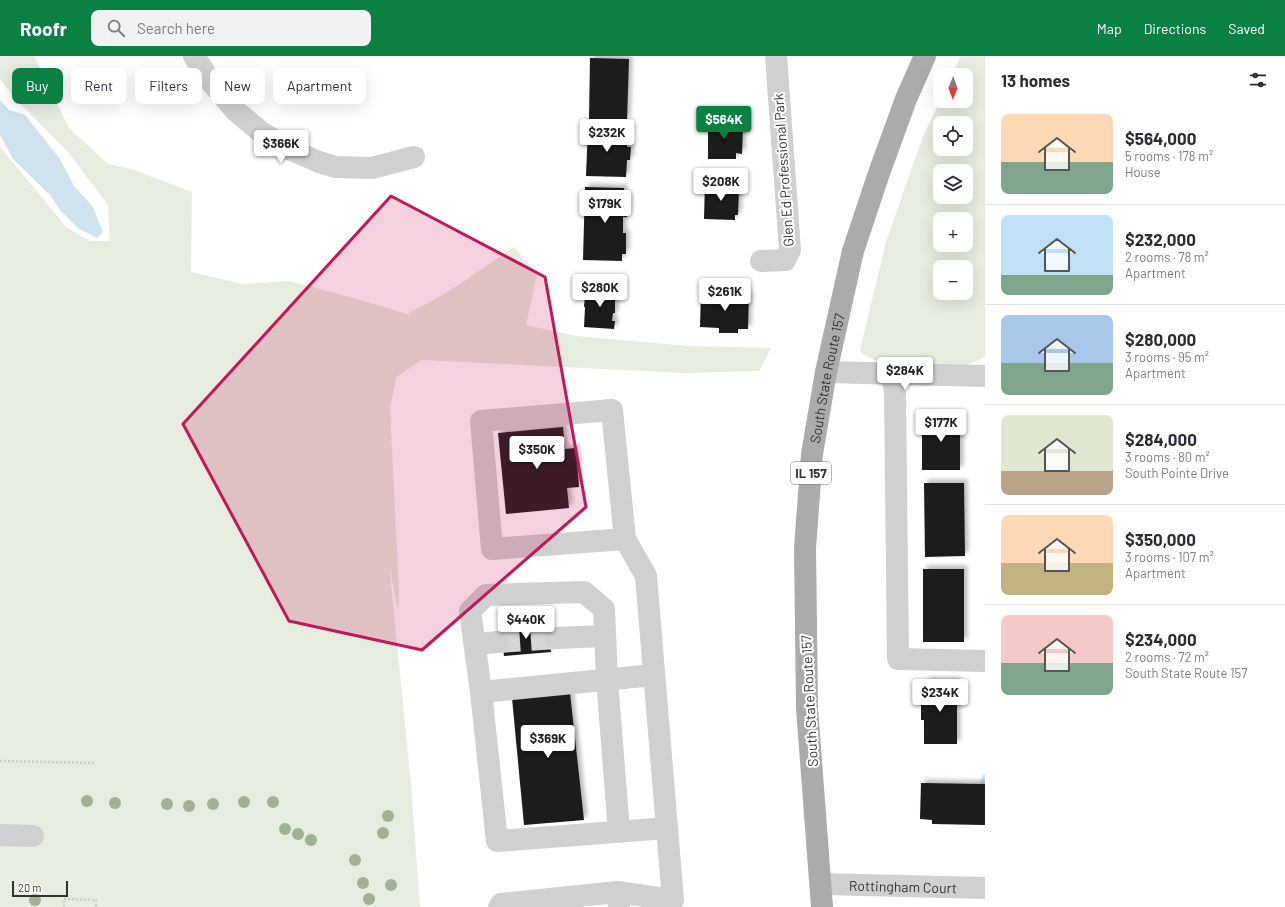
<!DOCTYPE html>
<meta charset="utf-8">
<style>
body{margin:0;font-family:Barlow,sans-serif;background:#f2f2f3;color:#2b2b33;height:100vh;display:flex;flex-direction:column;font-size:15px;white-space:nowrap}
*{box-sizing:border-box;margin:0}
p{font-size:13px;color:#7c7c81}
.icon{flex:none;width:22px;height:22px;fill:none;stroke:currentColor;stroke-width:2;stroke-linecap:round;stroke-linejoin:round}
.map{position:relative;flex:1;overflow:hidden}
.details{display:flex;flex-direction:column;background:#fff;width:300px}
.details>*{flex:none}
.guide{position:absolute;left:12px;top:12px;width:380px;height:36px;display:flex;gap:8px}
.needle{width:26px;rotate:181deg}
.buttons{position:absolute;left:933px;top:12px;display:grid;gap:8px}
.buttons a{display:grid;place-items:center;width:40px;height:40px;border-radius:8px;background:#fff;box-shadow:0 4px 16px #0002;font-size:20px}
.scale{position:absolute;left:12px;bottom:10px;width:56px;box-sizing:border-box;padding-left:4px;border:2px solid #333;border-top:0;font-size:11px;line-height:14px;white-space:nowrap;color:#333;-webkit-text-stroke:3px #fff;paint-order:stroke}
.price{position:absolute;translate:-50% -34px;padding:0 9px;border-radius:4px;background:#fff;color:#222;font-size:13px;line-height:26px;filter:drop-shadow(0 1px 2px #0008)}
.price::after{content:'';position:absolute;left:50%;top:24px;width:12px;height:9px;margin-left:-6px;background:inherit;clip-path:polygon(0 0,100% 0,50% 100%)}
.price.current{background:#0b8043;color:#fff}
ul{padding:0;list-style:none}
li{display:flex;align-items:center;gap:12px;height:100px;padding:0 16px}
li+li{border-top:1px solid #e1e1e2}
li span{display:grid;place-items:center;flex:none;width:112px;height:80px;border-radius:8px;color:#555}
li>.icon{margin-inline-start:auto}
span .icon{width:48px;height:48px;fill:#fffc;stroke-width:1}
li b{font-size:17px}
h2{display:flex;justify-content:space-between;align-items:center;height:48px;padding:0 16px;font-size:17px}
.tag{padding:0 14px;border-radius:8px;background:#fff;box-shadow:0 4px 16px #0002;font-size:14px;line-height:36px}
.tag.current{background:#0b8043;color:#fff}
header{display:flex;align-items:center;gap:24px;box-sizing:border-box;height:56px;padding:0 20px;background:#0b8043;color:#fff}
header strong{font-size:19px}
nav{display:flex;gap:22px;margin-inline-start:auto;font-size:14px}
.search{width:280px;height:36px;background:#f2f2f3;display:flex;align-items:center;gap:10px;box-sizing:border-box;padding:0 14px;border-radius:8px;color:#7c7c81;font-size:15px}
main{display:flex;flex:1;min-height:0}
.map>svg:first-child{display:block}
</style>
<header>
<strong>Roofr</strong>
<div class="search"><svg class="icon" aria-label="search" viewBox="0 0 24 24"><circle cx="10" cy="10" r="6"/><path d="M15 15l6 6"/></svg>Search here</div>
<nav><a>Map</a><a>Directions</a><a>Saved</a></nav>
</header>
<main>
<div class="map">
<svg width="985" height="851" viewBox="0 0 985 851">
<defs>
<filter id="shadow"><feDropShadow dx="3.5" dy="-3.5" stdDeviation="2" flood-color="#0004"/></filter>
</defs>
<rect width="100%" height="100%" fill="#fff"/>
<g fill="#e6ecdf" fill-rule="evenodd">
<polygon points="0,0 34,0 69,72 108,108 131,113 192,136 191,216 242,228 290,225 353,242 407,258 448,236 514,191 537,218 526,269 576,280 687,290 771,292 759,315 684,317 422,304 396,321 390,353 399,536 398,555 389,507 411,729 420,851 0,851 0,91 67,172 90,185 110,185 108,149 68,96 11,38 0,23"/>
<path d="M961,0H985V301L966,309L874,304L863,298L860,294L886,186L922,83L940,45H966V19H952ZM940,67H966V93H940ZM940,115H966V141H940ZM940,163H966V189H940ZM940,211H966V237H940Z"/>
</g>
<polygon fill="#cfe2ee" points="0,44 9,54 25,59 60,103 74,130 93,151 103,176 97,182 78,172 60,154 50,139 13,103 0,79"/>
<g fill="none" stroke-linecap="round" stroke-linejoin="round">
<polyline stroke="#cfe2ee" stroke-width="5.5" points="983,726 985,721"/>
</g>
<g fill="#1a1a1a" filter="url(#shadow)">
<polygon points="590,2 629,3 627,65 589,64"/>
<polygon points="708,65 738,66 738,72 743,72 742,98 736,97 736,103 708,103"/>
<polygon points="588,72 627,73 627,91 631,91 630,104 627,104 626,121 586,120"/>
<polygon points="705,127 736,128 736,133 739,133 738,159 735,159 735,164 704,163"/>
<polygon points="585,131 624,132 624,141 628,141 627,161 623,161 623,177 626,177 626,198 622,198 622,205 583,204"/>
<polygon points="611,230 619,237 615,242 615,257 613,257 612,265 615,265 614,273 584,271 585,252 584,250 586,233 607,235"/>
<polygon points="701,236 749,238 748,273 738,273 738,277 719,277 719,272 700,271"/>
<polygon points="922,359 960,360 960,414 922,414"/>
<polygon points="563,371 565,393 576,392 579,431 567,432 569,452 506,458 498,377"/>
<polygon points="924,427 964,427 965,500 925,501"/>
<rect x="923" y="513" width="41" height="73"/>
<polygon points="548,569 551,596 504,600 501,573"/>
<polygon points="925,625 957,625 957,688 924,688 924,664 921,664 921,649 925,649"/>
<polygon points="570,637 584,764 524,769 512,642"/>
<polygon points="921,727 985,728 985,769 932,768 932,764 920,763"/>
</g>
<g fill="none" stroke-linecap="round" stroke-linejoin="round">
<polyline stroke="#d6d6d6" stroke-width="22" stroke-dasharray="22 11" stroke-linecap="butt" points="498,586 556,582"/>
<g stroke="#cdcdcd" stroke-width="2.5" stroke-dasharray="2 2" stroke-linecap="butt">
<polyline points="0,705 94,707"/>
<polyline points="64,851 64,843 96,844 96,851"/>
</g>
<g stroke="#d0d0d0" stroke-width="22">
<polyline points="194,0 211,26 236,55 261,76 289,93 319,106 335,111 372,112 414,101"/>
<polyline points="761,205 785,204 790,194 776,0"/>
<polyline points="826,316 985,320"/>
<polyline points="892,317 895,337 898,603 985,605"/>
<polyline points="556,582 605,580"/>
<polyline points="475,588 498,586"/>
<polyline points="654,619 481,636 497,785 667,772"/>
<polyline points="481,636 470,555 486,539 584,536 604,553 607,623 619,776"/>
<polyline points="0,779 33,780"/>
<path id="s1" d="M821,828L985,832"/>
<polyline points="617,836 673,844 646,520 625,483 612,354 481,365 492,493 625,483"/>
<polyline points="499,851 501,848 617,836 619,850"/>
</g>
<path stroke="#ababab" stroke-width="22" id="s2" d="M822,851L807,652L805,492L812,398L826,316L853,195L879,117L906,43L925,0"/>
</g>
<g fill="#a2b095">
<circle cx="87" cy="745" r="6"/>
<circle cx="244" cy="746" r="6"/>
<circle cx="273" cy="746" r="6"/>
<circle cx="115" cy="747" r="6"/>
<circle cx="167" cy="748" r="6"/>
<circle cx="213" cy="748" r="6"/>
<circle cx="189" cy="750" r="6"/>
<circle cx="388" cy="760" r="6"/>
<circle cx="285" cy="773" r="6"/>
<circle cx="383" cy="777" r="6"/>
<circle cx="298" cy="778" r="6"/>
<circle cx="311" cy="784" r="6"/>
<circle cx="355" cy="804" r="6"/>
<circle cx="363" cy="827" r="6"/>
<circle cx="391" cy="829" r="6"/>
<circle cx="369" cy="843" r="6"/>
<circle cx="35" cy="844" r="6"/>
</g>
<path fill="#c2185b" fill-opacity="0.2" stroke="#c2185b" stroke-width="3" stroke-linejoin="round" d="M391,140L545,221L586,451L422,594L289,565L183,368Z"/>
<g text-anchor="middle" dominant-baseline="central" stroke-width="4" stroke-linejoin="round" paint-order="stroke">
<rect fill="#fff" stroke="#707070" stroke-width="1" x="791" y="406" width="40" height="22" rx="3"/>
<g font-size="13" font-weight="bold" fill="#333">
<text x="811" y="417">IL 157</text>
</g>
<g font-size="14" fill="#333" stroke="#fff">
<text transform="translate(783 114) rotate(-94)">Glen Ed Professional Park</text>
<text stroke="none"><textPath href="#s2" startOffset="531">South State Route 157</textPath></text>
<text transform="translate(809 645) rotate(-93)">South State Route 157</text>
<text stroke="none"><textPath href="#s1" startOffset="82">Rottingham Court</textPath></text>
</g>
</g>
</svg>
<div class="buttons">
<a><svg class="needle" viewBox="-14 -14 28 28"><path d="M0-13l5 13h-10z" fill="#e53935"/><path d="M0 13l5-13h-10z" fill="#7c7c81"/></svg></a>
<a><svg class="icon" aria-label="locate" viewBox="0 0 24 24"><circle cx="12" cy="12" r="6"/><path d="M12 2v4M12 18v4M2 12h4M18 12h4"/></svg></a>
<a><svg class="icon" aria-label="layers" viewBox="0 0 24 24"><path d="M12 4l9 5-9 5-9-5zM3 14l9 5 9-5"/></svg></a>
<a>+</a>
<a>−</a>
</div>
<div class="scale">20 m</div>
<b class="price current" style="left:724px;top:84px">$564K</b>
<b class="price" style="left:607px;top:97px">$232K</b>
<b class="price" style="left:281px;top:108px">$366K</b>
<b class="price" style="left:721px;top:146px">$208K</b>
<b class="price" style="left:605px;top:168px">$179K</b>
<b class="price" style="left:600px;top:252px">$280K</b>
<b class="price" style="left:725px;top:256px">$261K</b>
<b class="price" style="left:905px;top:335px">$284K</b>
<b class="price" style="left:941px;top:387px">$177K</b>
<b class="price" style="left:537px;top:414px">$350K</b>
<b class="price" style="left:526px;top:584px">$440K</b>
<b class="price" style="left:940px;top:657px">$234K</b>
<b class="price" style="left:548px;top:703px">$369K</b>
<div class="guide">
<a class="tag current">Buy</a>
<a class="tag">Rent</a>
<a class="tag">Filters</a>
<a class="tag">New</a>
<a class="tag">Apartment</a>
</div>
</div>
<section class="details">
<h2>13 homes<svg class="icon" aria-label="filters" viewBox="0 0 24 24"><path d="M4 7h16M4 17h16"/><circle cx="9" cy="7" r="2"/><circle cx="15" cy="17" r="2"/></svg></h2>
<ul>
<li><span style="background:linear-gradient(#ffd9b3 60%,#7fa58c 0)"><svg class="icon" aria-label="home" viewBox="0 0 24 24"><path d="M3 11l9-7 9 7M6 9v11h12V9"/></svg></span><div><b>$564,000</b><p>5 rooms · 178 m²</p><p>House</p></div></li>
<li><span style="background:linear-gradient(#bfe0f5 75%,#7fa58c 0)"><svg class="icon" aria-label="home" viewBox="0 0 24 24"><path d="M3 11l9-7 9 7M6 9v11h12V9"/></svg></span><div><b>$232,000</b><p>2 rooms · 78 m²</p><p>Apartment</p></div></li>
<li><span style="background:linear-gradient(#a9c7e8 60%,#7fa58c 0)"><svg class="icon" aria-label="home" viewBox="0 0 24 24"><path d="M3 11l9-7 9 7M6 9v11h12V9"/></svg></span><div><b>$280,000</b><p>3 rooms · 95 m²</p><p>Apartment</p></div></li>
<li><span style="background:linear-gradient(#dfe7d0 70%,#b9a48a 0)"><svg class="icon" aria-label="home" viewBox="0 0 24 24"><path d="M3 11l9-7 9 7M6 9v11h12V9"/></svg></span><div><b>$284,000</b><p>3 rooms · 80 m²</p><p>South Pointe Drive</p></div></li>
<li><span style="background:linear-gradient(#ffd9b3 60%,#c2b280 0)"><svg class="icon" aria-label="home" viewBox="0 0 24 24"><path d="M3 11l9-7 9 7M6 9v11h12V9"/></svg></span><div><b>$350,000</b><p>3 rooms · 107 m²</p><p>Apartment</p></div></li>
<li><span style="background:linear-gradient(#f6c9c9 60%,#7fa58c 0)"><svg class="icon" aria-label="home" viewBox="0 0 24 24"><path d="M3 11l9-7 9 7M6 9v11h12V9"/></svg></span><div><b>$234,000</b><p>2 rooms · 72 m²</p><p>South State Route 157</p></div></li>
</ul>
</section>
</main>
